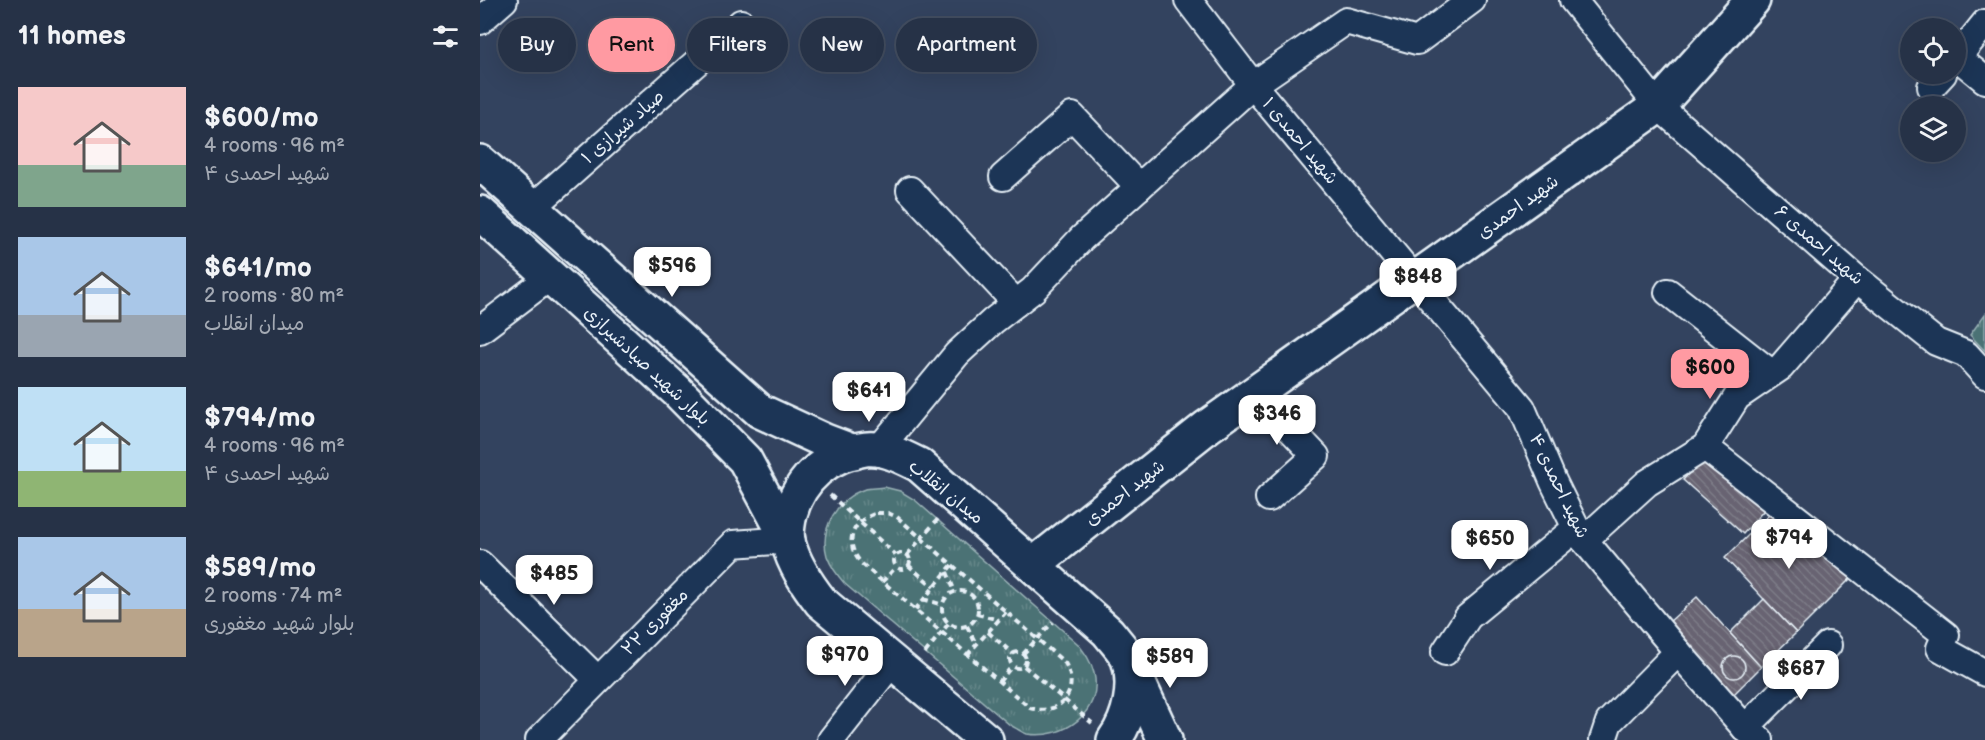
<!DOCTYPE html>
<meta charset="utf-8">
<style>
body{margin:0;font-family:"Balsamiq Sans","Playpen Sans Arabic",sans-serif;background:#323e52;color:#f1f3f6;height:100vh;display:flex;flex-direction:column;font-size:22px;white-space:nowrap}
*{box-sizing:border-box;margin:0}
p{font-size:20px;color:#a4aab4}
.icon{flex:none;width:33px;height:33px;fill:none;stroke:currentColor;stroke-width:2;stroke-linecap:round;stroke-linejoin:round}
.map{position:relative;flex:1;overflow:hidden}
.side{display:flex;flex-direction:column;background:#263247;width:480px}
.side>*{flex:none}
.top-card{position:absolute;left:18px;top:18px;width:570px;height:54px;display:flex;gap:12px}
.controls{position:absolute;left:1420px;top:18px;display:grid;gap:12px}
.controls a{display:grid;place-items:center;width:66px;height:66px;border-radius:50%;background:#263247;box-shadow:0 6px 24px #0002,0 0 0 2px #424d60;font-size:30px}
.price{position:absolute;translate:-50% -51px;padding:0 14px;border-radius:12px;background:#fff;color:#222;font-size:20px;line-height:39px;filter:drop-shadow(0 2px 3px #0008)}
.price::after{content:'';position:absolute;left:50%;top:36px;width:18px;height:14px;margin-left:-9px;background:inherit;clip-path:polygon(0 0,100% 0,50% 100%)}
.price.selected{background:#ff9aa2;color:#111}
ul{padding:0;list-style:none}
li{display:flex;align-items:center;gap:18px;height:150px;padding:0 18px}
li span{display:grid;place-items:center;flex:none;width:168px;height:120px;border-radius:0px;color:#555}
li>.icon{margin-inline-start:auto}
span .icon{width:72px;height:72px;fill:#fffc;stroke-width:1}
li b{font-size:26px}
h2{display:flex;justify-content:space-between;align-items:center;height:72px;padding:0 18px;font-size:26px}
.tag{padding:0 21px;border-radius:27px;background:#263247;box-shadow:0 6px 24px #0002,0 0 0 2px #424d60;font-size:21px;line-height:54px}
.tag.selected{background:#ff9aa2;color:#111}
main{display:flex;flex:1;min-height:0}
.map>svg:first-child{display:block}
</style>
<main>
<section class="side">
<h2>11 homes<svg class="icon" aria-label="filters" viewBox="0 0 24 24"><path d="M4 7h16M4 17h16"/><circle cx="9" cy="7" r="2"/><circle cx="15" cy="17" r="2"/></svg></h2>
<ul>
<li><span style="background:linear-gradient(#f6c9c9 65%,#7fa58c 0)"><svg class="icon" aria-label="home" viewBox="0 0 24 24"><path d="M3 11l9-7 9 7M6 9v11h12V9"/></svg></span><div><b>$600/mo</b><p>4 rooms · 96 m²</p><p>شهید احمدی ۴</p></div></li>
<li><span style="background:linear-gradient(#a9c7e8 65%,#9aa5b1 0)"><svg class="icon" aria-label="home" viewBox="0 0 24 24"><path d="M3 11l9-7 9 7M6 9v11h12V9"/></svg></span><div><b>$641/mo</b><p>2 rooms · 80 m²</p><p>میدان انقلاب</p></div></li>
<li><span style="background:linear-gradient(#bfe0f5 70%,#8fb573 0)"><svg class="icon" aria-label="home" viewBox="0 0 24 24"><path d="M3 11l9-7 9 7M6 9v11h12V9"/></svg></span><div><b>$794/mo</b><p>4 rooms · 96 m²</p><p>شهید احمدی ۴</p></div></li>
<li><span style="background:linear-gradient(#a9c7e8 60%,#b9a48a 0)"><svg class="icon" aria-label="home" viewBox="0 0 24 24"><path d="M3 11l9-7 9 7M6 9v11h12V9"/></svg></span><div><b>$589/mo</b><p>2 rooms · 74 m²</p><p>بلوار شهید مغفوری</p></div></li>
</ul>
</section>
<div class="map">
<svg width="1505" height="740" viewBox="0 0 1505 740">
<defs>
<pattern id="park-tufts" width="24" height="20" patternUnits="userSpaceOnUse" patternTransform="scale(1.5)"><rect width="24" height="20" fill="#4b7275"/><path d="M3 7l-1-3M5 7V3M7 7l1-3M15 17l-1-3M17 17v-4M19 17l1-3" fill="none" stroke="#658789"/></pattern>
<pattern id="building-back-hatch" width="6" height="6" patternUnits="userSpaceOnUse" patternTransform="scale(1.5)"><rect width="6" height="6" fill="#676472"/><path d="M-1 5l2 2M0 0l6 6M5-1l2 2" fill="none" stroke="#7d7b87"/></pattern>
</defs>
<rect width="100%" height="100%" fill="#33435f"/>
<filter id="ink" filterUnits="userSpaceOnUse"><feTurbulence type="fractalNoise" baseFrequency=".0167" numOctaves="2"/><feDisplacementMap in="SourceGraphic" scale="12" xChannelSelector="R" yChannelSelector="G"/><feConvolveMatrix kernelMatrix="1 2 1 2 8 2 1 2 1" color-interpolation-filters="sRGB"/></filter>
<g filter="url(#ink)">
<g fill="url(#park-tufts)" stroke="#9ab2b6" stroke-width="1.5">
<polygon points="1505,314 1505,351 1490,335"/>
<path d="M404,487L420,491L435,500L598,644C605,653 611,661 614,673C623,712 584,740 547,734C541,732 536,728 530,725L365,584C358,576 351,567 347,556C339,528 358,498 385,489C391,488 398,488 404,487Z"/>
</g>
<g fill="url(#building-back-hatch)" stroke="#e8f1f8" stroke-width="1.5">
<polygon points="1225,456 1284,510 1263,534 1203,480"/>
<polygon points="1295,509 1375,574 1316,633 1245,558"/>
<polygon points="1217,597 1281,667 1253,695 1189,622"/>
<polygon points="1284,599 1316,633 1281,667 1250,633"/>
<circle cx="1254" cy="667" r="11"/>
</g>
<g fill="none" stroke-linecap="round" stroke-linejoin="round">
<defs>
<g id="street">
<polyline points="708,0 773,85 1042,408 1073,481 1096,528 1104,540 1198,652 1265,728 1280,740"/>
<polyline points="1093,0 1178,106 1377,279 1456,342 1486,354 1505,375"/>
<polyline points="0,21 24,0"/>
<polyline points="1477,57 1505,80"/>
<polyline points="1476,59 1505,23"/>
<polyline points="1451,87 1463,74"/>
<polyline points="523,177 592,116 659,187"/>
<polyline points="430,190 536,303"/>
<polyline points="52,208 261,23"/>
<polyline points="1188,292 1291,373"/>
<polyline points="0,330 70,277"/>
<polyline points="776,393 836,456 789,498"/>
<polyline points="1225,447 1466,635 1460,648 1505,673"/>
<polyline points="398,450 477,354 513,321 553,290 602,238 773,85 866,21 937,41 992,0"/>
<polyline points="1104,540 1167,483 1225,447 1257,397 1301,367 1377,279"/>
<polyline points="0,564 118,680"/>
<polyline points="965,652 988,617 1096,528"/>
<polyline points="1265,728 1348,645"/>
<polyline points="59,740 253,544 308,540"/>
<polyline points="351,740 413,661"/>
<polyline points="1123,740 1129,722 1198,652"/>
</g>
<g id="secondary">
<polyline points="0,162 280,411 345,441 374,452"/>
<polyline points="0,213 197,391 265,460 308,540"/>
<polyline points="553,565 727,427 1178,106 1273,0"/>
<polyline points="653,671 685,740"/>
<path d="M506,740L341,602C327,584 314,565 308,542C306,533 308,523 310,514C320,478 348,454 386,449C404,447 423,457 439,465L628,632C634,640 644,650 648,659C657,685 650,718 634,740"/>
</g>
</defs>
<use href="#street" stroke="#e8f1f8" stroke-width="30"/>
<use href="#secondary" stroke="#e8f1f8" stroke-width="38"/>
<g stroke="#e8f1f8" stroke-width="4" stroke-dasharray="6 4.5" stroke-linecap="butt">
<polyline points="350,495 416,555"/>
<path d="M397,513H408L417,517L585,663C601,690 581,717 550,708L382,564C363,543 371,521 397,513Z"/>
<circle cx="422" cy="561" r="8"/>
<polyline points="427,555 458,519"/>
<polyline points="428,565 454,587"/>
<polyline points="467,572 475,592"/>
<polyline points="402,582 416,567"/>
<circle cx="480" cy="609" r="18"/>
<polyline points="443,599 463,605"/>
<polyline points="435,610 472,565"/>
<polyline points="497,614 519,620"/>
<polyline points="487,626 496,644"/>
<polyline points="508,632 533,654"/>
<circle cx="538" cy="660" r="8"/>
<polyline points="445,653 469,623"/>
<polyline points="543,654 573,622"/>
<polyline points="487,655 526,612"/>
<polyline points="544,666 612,723"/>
<polyline points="519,682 532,666"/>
</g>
<use href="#street" stroke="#1d3557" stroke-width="26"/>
<use href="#secondary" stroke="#1d3557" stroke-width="33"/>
</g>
</g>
<g text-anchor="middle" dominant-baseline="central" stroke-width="5" stroke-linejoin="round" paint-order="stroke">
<g font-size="18" fill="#e8f1f8" stroke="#1d3557">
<text transform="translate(143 127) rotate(-41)">صیاد شیرازی ۱</text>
<text transform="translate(820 141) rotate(50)">شهید احمدی ۱</text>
<text transform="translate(1038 207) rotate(-36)">شهید احمدی</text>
<text transform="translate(1339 245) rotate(41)">شهید احمدی ۶</text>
<text transform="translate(167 366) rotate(43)">بلوار شهید صیادشیرازی</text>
<text transform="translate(1079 486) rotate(64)">شهید احمدی ۴</text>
<text transform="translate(466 492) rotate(39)">میدان انقلاب</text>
<text transform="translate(645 493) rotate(-38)">شهید احمدی</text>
<text transform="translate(175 622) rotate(-45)">مغفوری ۲۲</text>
</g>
</g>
</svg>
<div class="controls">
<a><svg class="icon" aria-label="locate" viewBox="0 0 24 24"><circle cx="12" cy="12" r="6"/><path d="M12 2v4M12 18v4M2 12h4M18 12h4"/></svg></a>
<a><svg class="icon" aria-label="layers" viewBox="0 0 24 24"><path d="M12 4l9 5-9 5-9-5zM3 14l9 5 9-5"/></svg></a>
</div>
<b class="price" style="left:192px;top:298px">$596</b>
<b class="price" style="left:938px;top:309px">$848</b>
<b class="price selected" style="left:1230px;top:400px">$600</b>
<b class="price" style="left:389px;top:423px">$641</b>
<b class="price" style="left:797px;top:446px">$346</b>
<b class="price" style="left:1309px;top:570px">$794</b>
<b class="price" style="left:1010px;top:571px">$650</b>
<b class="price" style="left:74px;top:606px">$485</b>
<b class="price" style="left:365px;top:687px">$970</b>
<b class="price" style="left:690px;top:689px">$589</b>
<b class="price" style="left:1321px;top:701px">$687</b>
<div class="top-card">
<a class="tag">Buy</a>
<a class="tag selected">Rent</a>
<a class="tag">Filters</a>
<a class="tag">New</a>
<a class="tag">Apartment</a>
</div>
</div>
</main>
